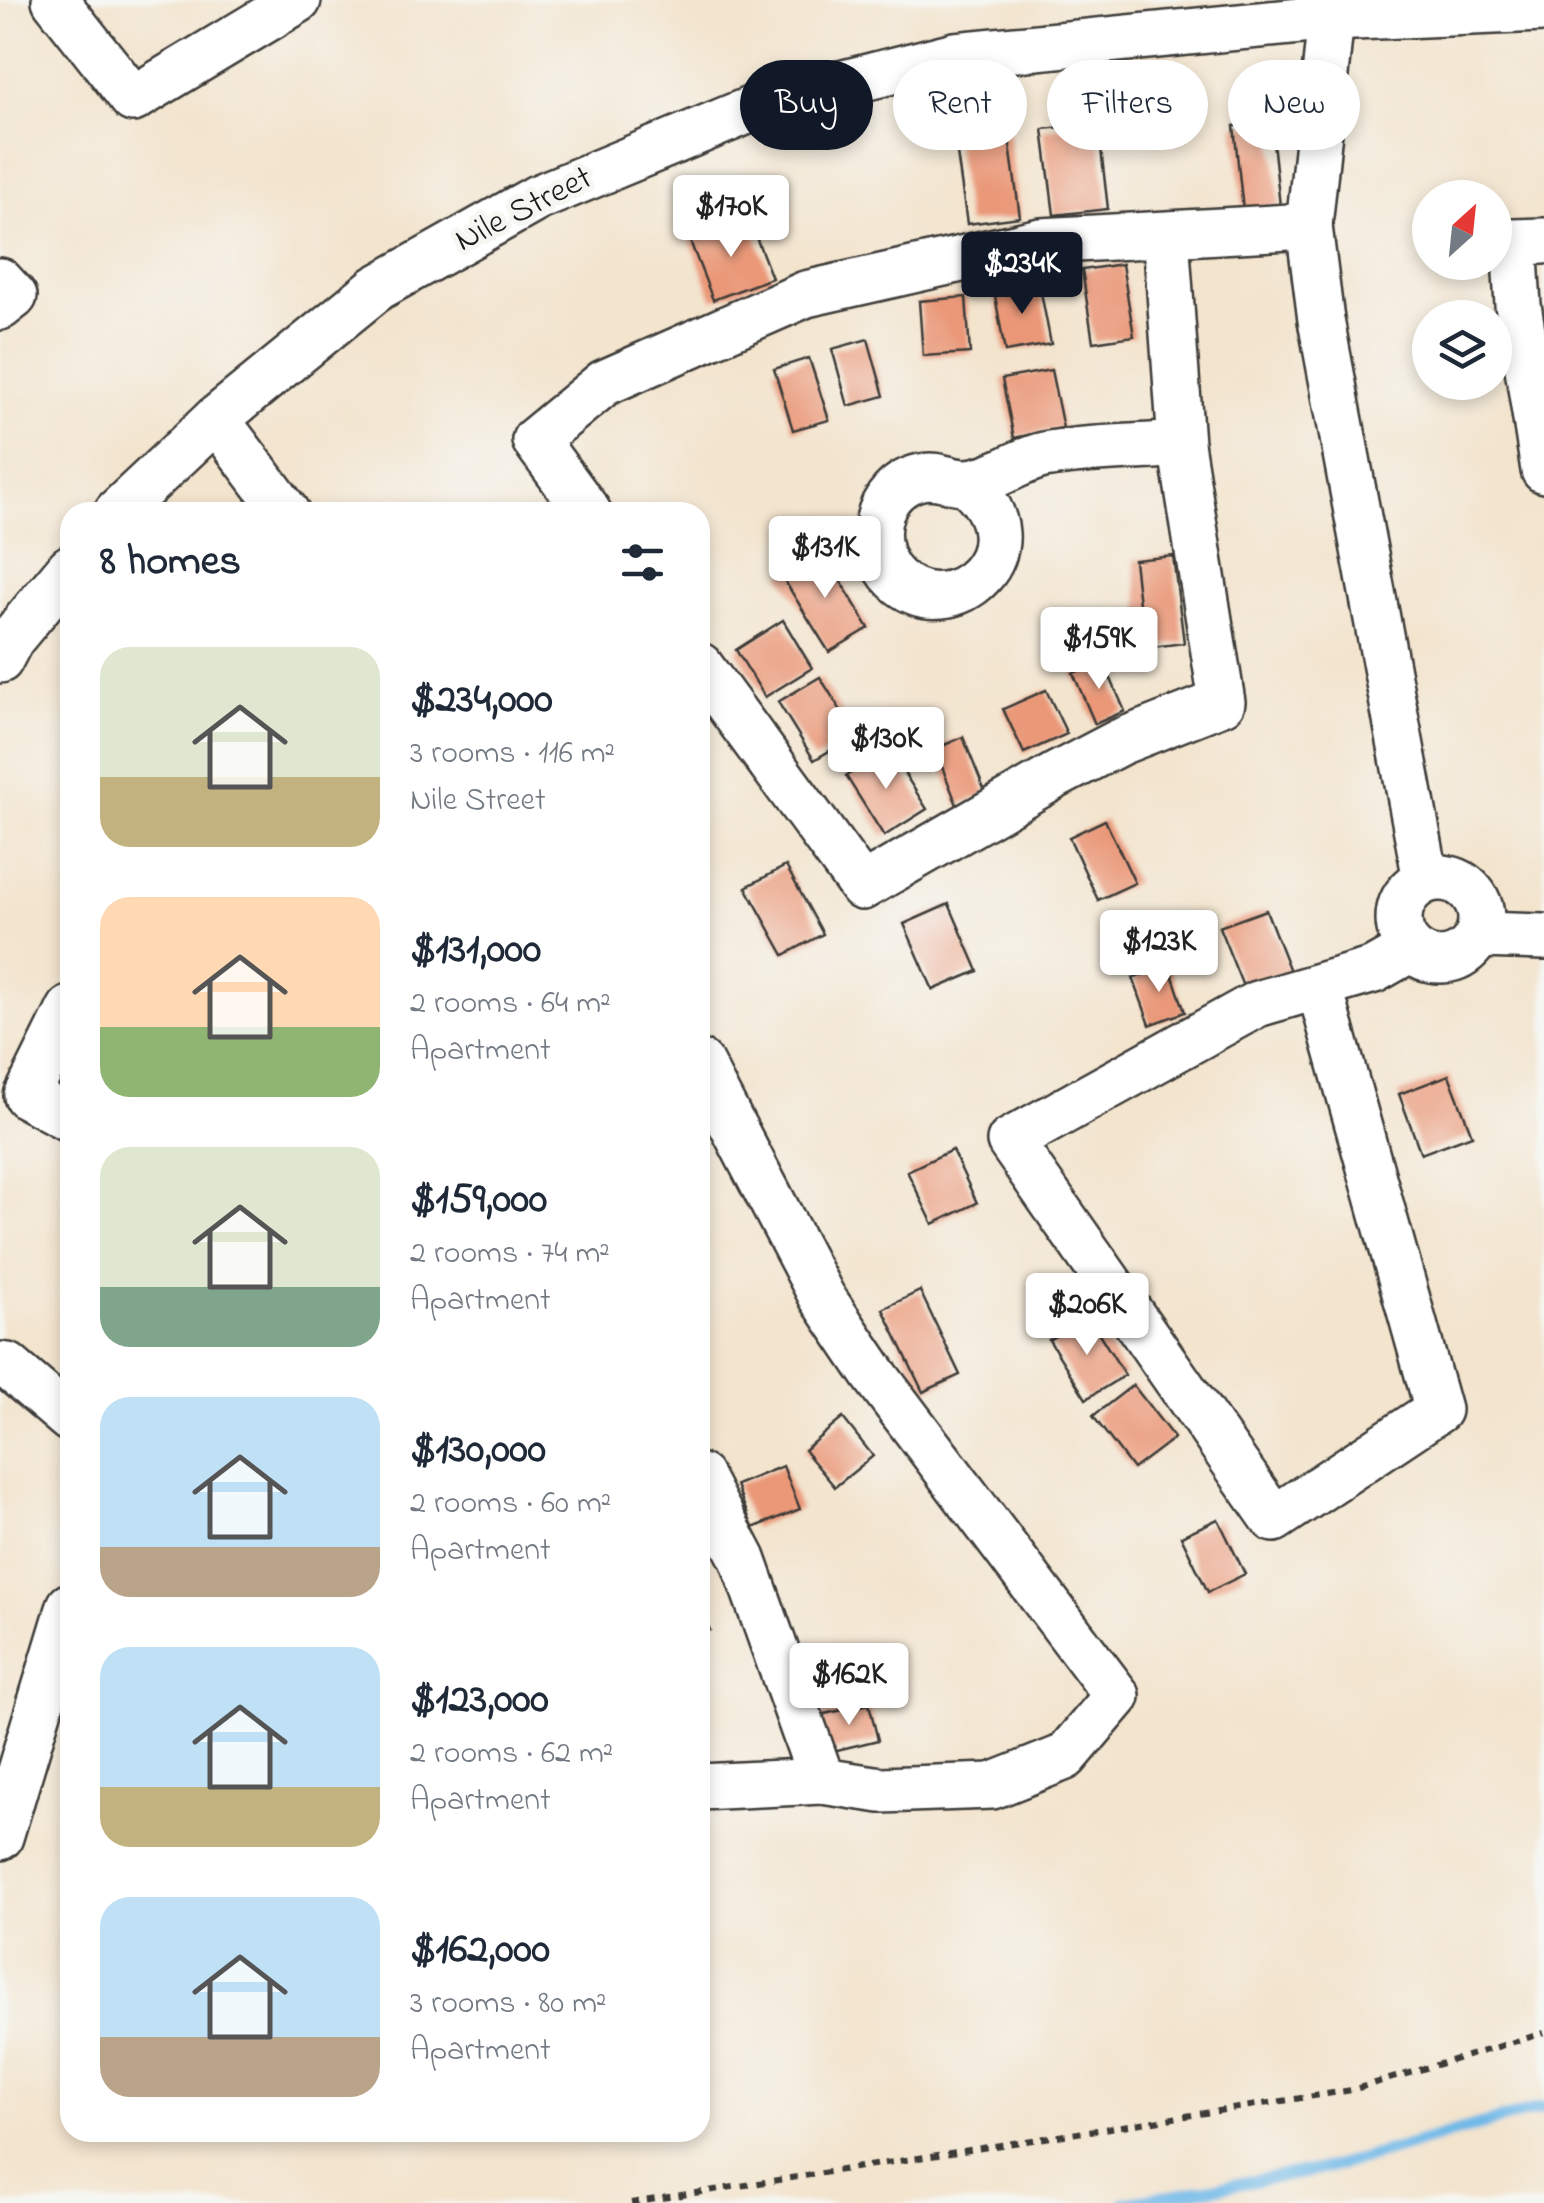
<!DOCTYPE html>
<meta charset="utf-8">
<style>
body{margin:0;font-family:"Indie Flower",sans-serif;background:#f6f6f7;color:#1f2937;height:100vh;display:flex;flex-direction:column;font-size:38px;white-space:nowrap}
*{box-sizing:border-box;margin:0}
p{font-size:32px;color:#747a83}
.icon{flex:none;width:55px;height:55px;fill:none;stroke:currentColor;stroke-width:2;stroke-linecap:round;stroke-linejoin:round}
.map{position:relative;flex:1;overflow:hidden}
.panel{position:absolute;left:60px;top:502px;width:650px;height:1640px;display:flex;flex-direction:column;background:#fff;border-radius:30px;box-shadow:0 5px 15px #0003}
.panel>*{flex:none}
.hud{position:absolute;left:740px;top:60px;width:652px;height:90px;display:flex;gap:20px}
.needle{width:65px;rotate:27deg}
.buttons{position:absolute;left:1412px;top:180px;display:grid;gap:20px}
.buttons a{display:grid;place-items:center;width:100px;height:100px;border-radius:50%;background:#fff;box-shadow:0 5px 15px #0003;font-size:50px}
.price{position:absolute;translate:-50% -85px;padding:0 22px;border-radius:10px;background:#fff;color:#222;font-size:32px;line-height:65px;filter:drop-shadow(0 2px 5px #0008)}
.price::after{content:'';position:absolute;left:50%;top:60px;width:30px;height:22px;margin-left:-15px;background:inherit;clip-path:polygon(0 0,100% 0,50% 100%)}
.price.active{background:#111827;color:#fff}
ul{padding:0;list-style:none}
li{display:flex;align-items:center;gap:30px;height:250px;padding:0 40px}
li span{display:grid;place-items:center;flex:none;width:280px;height:200px;border-radius:30px;color:#555}
li>.icon{margin-inline-start:auto}
span .icon{width:120px;height:120px;fill:#fffc;stroke-width:1}
li b{font-size:42px}
h2{display:flex;justify-content:space-between;align-items:center;height:120px;padding:0 40px;font-size:42px}
.chip{padding:0 35px;border-radius:45px;background:#fff;box-shadow:0 5px 15px #0003;font-size:35px;line-height:90px}
.chip.active{background:#111827;color:#fff}
.map>svg:first-child{display:block}
</style>
<div class="map">
<svg width="1544" height="2203" viewBox="0 0 1544 2203">
<rect width="100%" height="100%" fill="#f6f6f2"/>
<filter id="ink" filterUnits="userSpaceOnUse"><feTurbulence type="fractalNoise" baseFrequency=".01" numOctaves="2"/><feDisplacementMap in="SourceGraphic" scale="20" xChannelSelector="R" yChannelSelector="G"/><feConvolveMatrix kernelMatrix="1 2 1 2 8 2 1 2 1" color-interpolation-filters="sRGB"/></filter>
<filter id="wash" filterUnits="userSpaceOnUse"><feTurbulence type="fractalNoise" baseFrequency=".0048" numOctaves="4" result="noise"/><feDisplacementMap in="SourceGraphic" scale="40" xChannelSelector="R" yChannelSelector="G"/><feGaussianBlur stdDeviation="2.25" result="paint"/><feColorMatrix in="noise" values="0 0 0 0 0 0 0 0 0 0 0 0 0 0 0 0 0 1.4 0 .05"/><feComposite in="paint" operator="in"/></filter>
<g filter="url(#wash)">
<rect width="100%" height="100%" fill="#f3e4ce"/>
<g fill="none" stroke-linecap="round" stroke-linejoin="round">
<polyline stroke="#71b9e8" stroke-width="12" points="1124,2203 1325,2169 1544,2107"/>
</g>
<g id="blocks">
<g fill="#ea9878">
<polygon points="1098,123 1108,209 1054,215 1043,129"/>
<polygon points="1271,123 1280,206 1243,210 1234,126"/>
<polygon points="1008,131 1020,217 967,224 955,139"/>
<polygon points="749,219 772,278 713,300 690,241"/>
<polygon points="1122,264 1134,336 1093,342 1082,270"/>
<polygon points="1039,282 1051,344 1005,352 994,290"/>
<polygon points="966,297 970,353 923,356 919,301"/>
<polygon points="868,339 884,396 848,406 832,349"/>
<polygon points="809,358 829,420 793,430 774,369"/>
<polygon points="1051,370 1063,428 1014,438 1002,379"/>
<polygon points="822,550 869,628 829,652 781,575"/>
<polygon points="1173,556 1184,643 1144,648 1134,560"/>
<polygon points="783,620 812,668 765,697 736,650"/>
<polygon points="1103,661 1125,711 1095,724 1073,673"/>
<polygon points="820,677 856,735 814,760 778,702"/>
<polygon points="1046,690 1067,734 1024,753 1003,709"/>
<polygon points="963,737 986,794 957,805 935,749"/>
<polygon points="889,749 927,809 884,836 846,776"/>
<polygon points="1105,820 1135,883 1098,900 1069,837"/>
<polygon points="786,866 823,934 784,955 746,887"/>
<polygon points="949,904 978,971 933,990 904,924"/>
<polygon points="1266,910 1290,971 1244,989 1219,927"/>
<polygon points="1169,965 1185,1012 1150,1025 1133,978"/>
<polygon points="1449,1075 1472,1135 1421,1154 1399,1094"/>
<polygon points="952,1150 977,1203 933,1224 907,1171"/>
<polygon points="920,1291 960,1375 923,1392 883,1309"/>
<polygon points="1088,1316 1125,1375 1086,1399 1049,1340"/>
<polygon points="1133,1385 1174,1438 1133,1469 1093,1416"/>
<polygon points="843,1418 873,1456 835,1487 804,1450"/>
<polygon points="783,1466 800,1509 753,1528 736,1485"/>
<polygon points="1218,1519 1245,1574 1208,1592 1181,1536"/>
<polygon points="700,1607 710,1630 700,1634"/>
<polygon points="869,1704 878,1740 829,1752 820,1715"/>
</g>
</g>
</g>
<g filter="url(#ink)">
<use href="#blocks" fill-opacity="0" stroke="#3c3a37" stroke-width="2.5"/>
<g fill="none" stroke-linecap="round" stroke-linejoin="round">
<defs>
<g id="minor">
<polyline points="55,0 133,99 298,0"/>
<polyline points="1328,0 1331,18 1309,226 1321,320 1426,880"/>
<polyline points="1544,241 1514,242 1518,305 1544,470"/>
<polyline points="0,281 14,296 0,307"/>
<polyline points="216,419 286,512"/>
<path d="M966,482C1045,549 950,631 896,579C864,548 874,487 921,477C939,473 949,482 965,482C991,482 1019,460 1044,455C1088,447 1136,448 1181,444"/>
<polyline points="117,512 216,419 377,288 537,198 769,102 955,55 1331,18 1544,9"/>
<polyline points="588,512 535,440 604,383 806,294 1041,241 1309,226"/>
<polyline points="0,660 11,639 70,568"/>
<polyline points="700,666 862,887 1055,776 1120,742 1222,702 1181,444 1166,237"/>
<circle cx="1440" cy="919" r="41"/>
<polyline points="1479,935 1544,937"/>
<polyline points="1320,989 1438,1410 1274,1519 1010,1141 1257,1004 1374,970 1411,949"/>
<polyline points="70,1009 27,1096 70,1119"/>
<polyline points="700,1063 822,1297 874,1374 1117,1696 1065,1757 992,1786 881,1790 822,1781 700,1787"/>
<polyline points="0,1365 8,1366 70,1419"/>
<polyline points="700,1477 743,1559 822,1781"/>
<polyline points="0,1837 70,1606"/>
</g>
</defs>
<use href="#minor" stroke="#3c3a37" stroke-width="50"/>
<polyline stroke="#3c3a37" stroke-width="6" stroke-dasharray="8 8" stroke-linecap="butt" points="631,2203 1352,2090 1544,2033"/>
<use href="#minor" stroke="#fff" stroke-width="45"/>
</g>
</g>
<g text-anchor="middle" dominant-baseline="central" stroke-width="10" stroke-linejoin="round" paint-order="stroke">
<g font-size="35" fill="#1c1c1c" stroke="#f6f6f2">
<text transform="translate(524 210) rotate(-27)">Nile Street</text>
</g>
</g>
</svg>
<div class="buttons">
<a><svg class="needle" viewBox="-14 -14 28 28"><path d="M0-13l5 13h-10z" fill="#e53935"/><path d="M0 13l5-13h-10z" fill="#747a83"/></svg></a>
<a><svg class="icon" aria-label="layers" viewBox="0 0 24 24"><path d="M12 4l9 5-9 5-9-5zM3 14l9 5 9-5"/></svg></a>
</div>
<b class="price" style="left:731px;top:260px">$170K</b>
<b class="price active" style="left:1022px;top:317px">$234K</b>
<b class="price" style="left:825px;top:601px">$131K</b>
<b class="price" style="left:1099px;top:692px">$159K</b>
<b class="price" style="left:886px;top:792px">$130K</b>
<b class="price" style="left:1159px;top:995px">$123K</b>
<b class="price" style="left:1087px;top:1358px">$206K</b>
<b class="price" style="left:849px;top:1728px">$162K</b>
<div class="hud">
<a class="chip active">Buy</a>
<a class="chip">Rent</a>
<a class="chip">Filters</a>
<a class="chip">New</a>
</div>
<section class="panel">
<h2>8 homes<svg class="icon" aria-label="filters" viewBox="0 0 24 24"><path d="M4 7h16M4 17h16"/><circle cx="9" cy="7" r="2"/><circle cx="15" cy="17" r="2"/></svg></h2>
<ul>
<li><span style="background:linear-gradient(#dfe7d0 65%,#c2b280 0)"><svg class="icon" aria-label="home" viewBox="0 0 24 24"><path d="M3 11l9-7 9 7M6 9v11h12V9"/></svg></span><div><b>$234,000</b><p>3 rooms · 116 m²</p><p>Nile Street</p></div></li>
<li><span style="background:linear-gradient(#ffd9b3 65%,#8fb573 0)"><svg class="icon" aria-label="home" viewBox="0 0 24 24"><path d="M3 11l9-7 9 7M6 9v11h12V9"/></svg></span><div><b>$131,000</b><p>2 rooms · 64 m²</p><p>Apartment</p></div></li>
<li><span style="background:linear-gradient(#dfe7d0 70%,#7fa58c 0)"><svg class="icon" aria-label="home" viewBox="0 0 24 24"><path d="M3 11l9-7 9 7M6 9v11h12V9"/></svg></span><div><b>$159,000</b><p>2 rooms · 74 m²</p><p>Apartment</p></div></li>
<li><span style="background:linear-gradient(#bfe0f5 75%,#b9a48a 0)"><svg class="icon" aria-label="home" viewBox="0 0 24 24"><path d="M3 11l9-7 9 7M6 9v11h12V9"/></svg></span><div><b>$130,000</b><p>2 rooms · 60 m²</p><p>Apartment</p></div></li>
<li><span style="background:linear-gradient(#bfe0f5 70%,#c2b280 0)"><svg class="icon" aria-label="home" viewBox="0 0 24 24"><path d="M3 11l9-7 9 7M6 9v11h12V9"/></svg></span><div><b>$123,000</b><p>2 rooms · 62 m²</p><p>Apartment</p></div></li>
<li><span style="background:linear-gradient(#bfe0f5 70%,#b9a48a 0)"><svg class="icon" aria-label="home" viewBox="0 0 24 24"><path d="M3 11l9-7 9 7M6 9v11h12V9"/></svg></span><div><b>$162,000</b><p>3 rooms · 80 m²</p><p>Apartment</p></div></li>
</ul>
</section>
</div>
